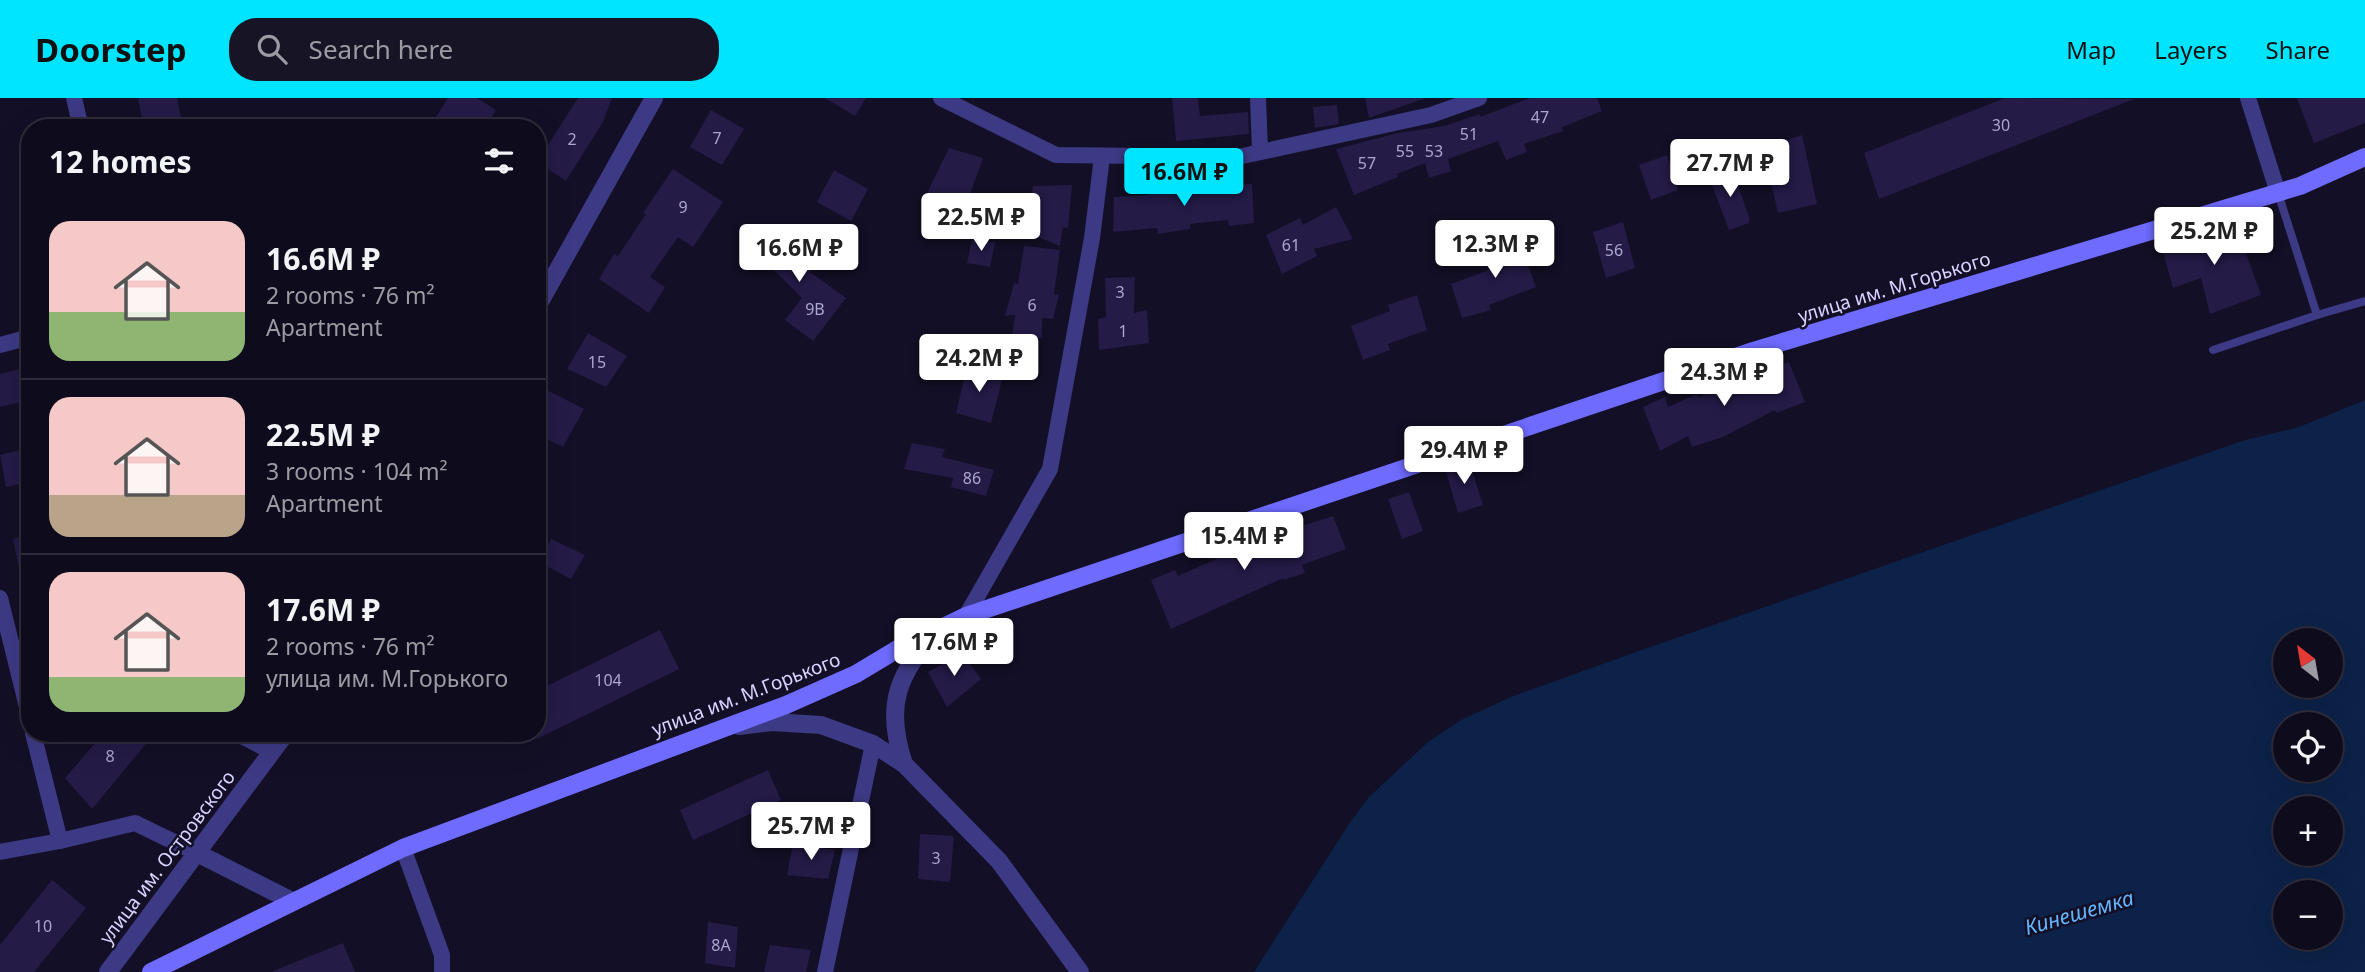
<!DOCTYPE html>
<meta charset="utf-8">
<style>
body{margin:0;font-family:"Noto Sans",sans-serif;background:#171425;color:#f1f3f6;height:100vh;display:flex;flex-direction:column;font-size:26px;white-space:nowrap}
*{box-sizing:border-box;margin:0}
p{font-size:23px;color:#9b9ba3}
.icon{flex:none;width:38px;height:38px;fill:none;stroke:currentColor;stroke-width:2;stroke-linecap:round;stroke-linejoin:round}
.map{position:relative;flex:1;overflow:hidden}
.drawer{position:absolute;left:21px;top:21px;width:525px;height:623px;display:flex;flex-direction:column;background:#0e0b1c;border-radius:28px;box-shadow:0 7px 28px #0002,0 0 0 2px #2e2b3b}
.drawer>*{flex:none}
.needle{width:46px;rotate:329deg}
.controls{position:absolute;left:2273px;top:530px;display:grid;gap:14px}
.controls a{display:grid;place-items:center;width:70px;height:70px;border-radius:50%;background:#0e0b1c;box-shadow:0 7px 28px #0002,0 0 0 2px #2e2b3b;font-size:35px}
.price{position:absolute;translate:-50% -60px;padding:0 16px;border-radius:7px;background:#fff;color:#222;font-size:23px;line-height:46px;filter:drop-shadow(0 2px 4px #0008)}
.price::after{content:'';position:absolute;left:50%;top:42px;width:21px;height:16px;margin-left:-10px;background:inherit;clip-path:polygon(0 0,100% 0,50% 100%)}
.price.on{background:#00e5ff;color:#111}
ul{padding:0;list-style:none}
li{display:flex;align-items:center;gap:21px;height:175px;padding:0 28px}
li+li{border-top:2px solid #2e2b3b}
li span{display:grid;place-items:center;flex:none;width:196px;height:140px;border-radius:21px;color:#555}
li>.icon{margin-inline-start:auto}
span .icon{width:84px;height:84px;fill:#fffc;stroke-width:1}
li b{font-size:30px}
h2{display:flex;justify-content:space-between;align-items:center;height:84px;padding:0 28px;font-size:30px}
header{display:flex;align-items:center;gap:42px;box-sizing:border-box;height:98px;padding:0 35px;background:#00e5ff;color:#111}
header strong{font-size:33px}
nav{display:flex;gap:38px;margin-inline-start:auto;font-size:24px}
.search{width:490px;height:63px;background:#171425;display:flex;align-items:center;gap:18px;box-sizing:border-box;padding:0 24px;border-radius:28px;color:#9b9ba3;font-size:26px}
.map>svg:first-child{display:block}
</style>
<header>
<strong>Doorstep</strong>
<div class="search"><svg class="icon" aria-label="search" viewBox="0 0 24 24"><circle cx="10" cy="10" r="6"/><path d="M15 15l6 6"/></svg>Search here</div>
<nav><a>Map</a><a>Layers</a><a>Share</a></nav>
</header>
<div class="map">
<svg width="2365" height="874" viewBox="0 0 2365 874">
<rect width="100%" height="100%" fill="#130f26"/>
<path fill="#0c2248" fill-rule="evenodd" d="M2365,302V874H1254L1349,726L1369,699L1428,644L1461,622L1511,599L1636,554L2245,342L2299,329ZM2286,542H2331V588H2286ZM2286,626H2331V672H2286ZM2286,710H2331V756H2286ZM2286,794H2331V840H2286Z"/>
<g fill="#241b47">
<polygon points="138,0 177,0 182,25 163,30 144,30"/>
<polygon points="448,0 477,0 496,12 485,30 429,30"/>
<polygon points="578,0 612,0 603,24 566,83 537,64"/>
<polygon points="825,0 866,0 855,18"/>
<polygon points="1172,0 1198,0 1200,18 1248,14 1249,36 1176,43"/>
<polygon points="1365,0 1423,0 1423,1 1369,20"/>
<polygon points="1530,0 1597,0 1602,13 1562,29 1563,33 1524,46 1527,54 1506,62 1498,43 1448,61 1451,73 1429,80 1425,65 1397,76 1398,79 1354,97 1336,51 1398,35 1444,28 1480,16 1480,19"/>
<polygon points="2005,0 2134,1 1879,101 1864,55"/>
<polygon points="2297,0 2365,0 2365,25 2314,45"/>
<polygon points="1337,7 1339,26 1315,30 1313,9"/>
<polygon points="711,12 744,31 722,67 690,49"/>
<polygon points="1802,37 1817,106 1778,115 1763,50"/>
<polygon points="949,50 983,60 965,110 927,95"/>
<polygon points="1667,57 1678,92 1651,102 1639,67"/>
<polygon points="673,71 723,104 693,149 678,139 650,179 665,189 649,215 599,181 614,156 618,158 646,116 643,115"/>
<polygon points="1732,71 1749,119 1749,125 1729,132 1709,79"/>
<polygon points="834,72 868,91 851,123 817,104"/>
<polygon points="1183,86 1184,91 1252,86 1254,125 1229,128 1228,122 1190,126 1190,131 1158,136 1157,130 1113,134 1114,99 1146,97"/>
<polygon points="1072,87 1068,130 1063,129 1060,148 1026,134 1033,88"/>
<polygon points="1336,109 1353,141 1314,151 1317,158 1282,176 1266,137 1300,120 1303,127"/>
<polygon points="1623,124 1635,170 1606,180 1593,134"/>
<polygon points="769,127 813,170 810,174 846,200 813,243 785,222 802,200 750,148"/>
<polygon points="2236,127 2261,197 2210,216 2201,180 2173,190 2161,147"/>
<polygon points="1517,137 1536,189 1489,207 1491,212 1462,220 1451,186 1497,169 1489,149"/>
<polygon points="972,142 995,144 990,169 967,165"/>
<polygon points="1024,148 1060,152 1054,196 1059,197 1053,221 1042,220 1042,240 1012,238 1015,217 1005,218 1014,185 1018,186"/>
<polygon points="1135,179 1134,215 1147,212 1149,245 1099,252 1098,221 1106,219 1105,180"/>
<polygon points="1417,197 1427,232 1388,246 1390,252 1363,262 1351,228 1390,213 1388,207"/>
<polygon points="588,235 627,258 606,289 567,271"/>
<polygon points="1789,264 1805,304 1776,315 1775,312 1723,339 1692,349 1688,338 1660,353 1643,309 1665,299 1668,309 1697,296 1698,299"/>
<polygon points="967,268 1003,278 991,325 956,315"/>
<polygon points="28,269 30,302 0,309 0,276"/>
<polygon points="537,287 584,311 563,349 537,336"/>
<polygon points="912,345 945,351 942,359 994,372 986,398 951,389 953,380 904,371"/>
<polygon points="30,350 30,384 6,389 0,357"/>
<polygon points="1468,361 1483,407 1458,415 1445,370"/>
<polygon points="1409,394 1423,433 1402,441 1388,401"/>
<polygon points="1333,418 1346,451 1302,467 1305,475 1284,482 1283,480 1171,531 1151,482 1175,472 1178,478 1243,449 1245,453 1297,435 1296,430"/>
<polygon points="30,436 30,489 23,490 13,441"/>
<polygon points="551,441 585,457 571,481 539,464"/>
<polygon points="660,532 679,571 537,641 537,593"/>
<polygon points="962,555 981,581 947,609 928,574"/>
<polygon points="104,635 155,635 92,711 65,680"/>
<polygon points="768,672 781,702 693,742 680,712"/>
<polygon points="920,736 954,738 950,784 918,781"/>
<polygon points="793,746 835,752 828,781 787,777"/>
<polygon points="52,782 86,810 34,874 0,874 0,847"/>
<polygon points="708,824 738,829 735,870 705,865"/>
<polygon points="343,845 355,874 273,874 273,873"/>
<polygon points="770,847 811,852 806,874 764,874"/>
</g>
<g fill="none" stroke-linecap="round" stroke-linejoin="round">
<g stroke="#3d3a85" stroke-width="8">
<polyline points="2317,217 2365,203"/>
<polyline points="2213,252 2317,217 2278,95"/>
</g>
<g stroke="#3d3a85" stroke-width="16">
<polyline points="74,0 81,30"/>
<polyline points="941,0 1056,57 1238,59 1431,17 1479,0"/>
<polyline points="1258,0 1260,53"/>
<polyline points="2248,0 2278,95"/>
<polyline points="0,247 30,239"/>
<polyline points="0,500 30,621"/>
<polyline points="966,518 1050,371 1092,140 1102,59"/>
<polyline points="33,635 60,743"/>
<polyline points="236,635 272,654"/>
<polyline points="403,750 442,857 442,874"/>
<polyline points="0,754 60,743 135,725 197,755"/>
<polyline points="825,874 873,646"/>
</g>
<g stroke="#3d3a85" stroke-width="18">
<polyline points="537,209 654,0"/>
<polyline points="739,628 772,624 821,627 873,646 904,666 999,763 1080,874"/>
<path d="M904,666C884,606 898,578 936,532"/>
<polyline points="197,755 292,803"/>
<polyline points="108,874 286,635"/>
</g>
<polyline stroke="#6f6bff" stroke-width="18" points="151,874 403,750 786,607 856,576 901,549 966,518 1753,253 2300,88 2365,59"/>
</g>
<g text-anchor="middle" dominant-baseline="central" stroke-width="5" stroke-linejoin="round" paint-order="stroke">
<g font-size="16" fill="#aca6d1">
<text x="1540" y="19">47</text>
<text x="2001" y="27">30</text>
<text x="1469" y="36">51</text>
<text x="717" y="40">7</text>
<text x="572" y="41">2</text>
<text x="1405" y="53">55</text>
<text x="1434" y="53">53</text>
<text x="1367" y="65">57</text>
<text x="683" y="109">9</text>
<text x="1291" y="147">61</text>
<text x="1614" y="152">56</text>
<text x="1120" y="194">3</text>
<text x="1032" y="207">6</text>
<text x="815" y="211">9В</text>
<text x="1123" y="233">1</text>
<text x="597" y="264">15</text>
<text x="972" y="380">86</text>
<text x="608" y="582">104</text>
<text x="110" y="658">8</text>
<text x="936" y="760">3</text>
<text x="43" y="828">10</text>
<text x="721" y="847">8А</text>
</g>
<g font-size="19" fill="#d9d4ff" stroke="#130f26">
<text transform="translate(1894 189) rotate(-17)">улица им. М.Горького</text>
<text transform="translate(746 596) rotate(-21)">улица им. М.Горького</text>
<text transform="translate(167 759) rotate(-53)">улица им. Островского</text>
</g>
<g font-size="21" font-style="italic" fill="#62b6ff" stroke="#130f26">
<text transform="translate(2079 814) rotate(-16)">Кинешемка</text>
</g>
</g>
</svg>
<div class="controls">
<a><svg class="needle" viewBox="-14 -14 28 28"><path d="M0-13l5 13h-10z" fill="#e53935"/><path d="M0 13l5-13h-10z" fill="#9b9ba3"/></svg></a>
<a><svg class="icon" aria-label="locate" viewBox="0 0 24 24"><circle cx="12" cy="12" r="6"/><path d="M12 2v4M12 18v4M2 12h4M18 12h4"/></svg></a>
<a>+</a>
<a>−</a>
</div>
<b class="price" style="left:1730px;top:101px">27.7M ₽</b>
<b class="price on" style="left:1184px;top:110px">16.6M ₽</b>
<b class="price" style="left:981px;top:155px">22.5M ₽</b>
<b class="price" style="left:2214px;top:169px">25.2M ₽</b>
<b class="price" style="left:1495px;top:182px">12.3M ₽</b>
<b class="price" style="left:799px;top:186px">16.6M ₽</b>
<b class="price" style="left:979px;top:296px">24.2M ₽</b>
<b class="price" style="left:1724px;top:310px">24.3M ₽</b>
<b class="price" style="left:1464px;top:388px">29.4M ₽</b>
<b class="price" style="left:1244px;top:474px">15.4M ₽</b>
<b class="price" style="left:954px;top:580px">17.6M ₽</b>
<b class="price" style="left:811px;top:764px">25.7M ₽</b>
<section class="drawer">
<h2>12 homes<svg class="icon" aria-label="filters" viewBox="0 0 24 24"><path d="M4 7h16M4 17h16"/><circle cx="9" cy="7" r="2"/><circle cx="15" cy="17" r="2"/></svg></h2>
<ul>
<li><span style="background:linear-gradient(#f6c9c9 65%,#8fb573 0)"><svg class="icon" aria-label="home" viewBox="0 0 24 24"><path d="M3 11l9-7 9 7M6 9v11h12V9"/></svg></span><div><b>16.6M ₽</b><p>2 rooms · 76 m²</p><p>Apartment</p></div></li>
<li><span style="background:linear-gradient(#f6c9c9 70%,#b9a48a 0)"><svg class="icon" aria-label="home" viewBox="0 0 24 24"><path d="M3 11l9-7 9 7M6 9v11h12V9"/></svg></span><div><b>22.5M ₽</b><p>3 rooms · 104 m²</p><p>Apartment</p></div></li>
<li><span style="background:linear-gradient(#f6c9c9 75%,#8fb573 0)"><svg class="icon" aria-label="home" viewBox="0 0 24 24"><path d="M3 11l9-7 9 7M6 9v11h12V9"/></svg></span><div><b>17.6M ₽</b><p>2 rooms · 76 m²</p><p>улица им. М.Горького</p></div></li>
</ul>
</section>
</div>
